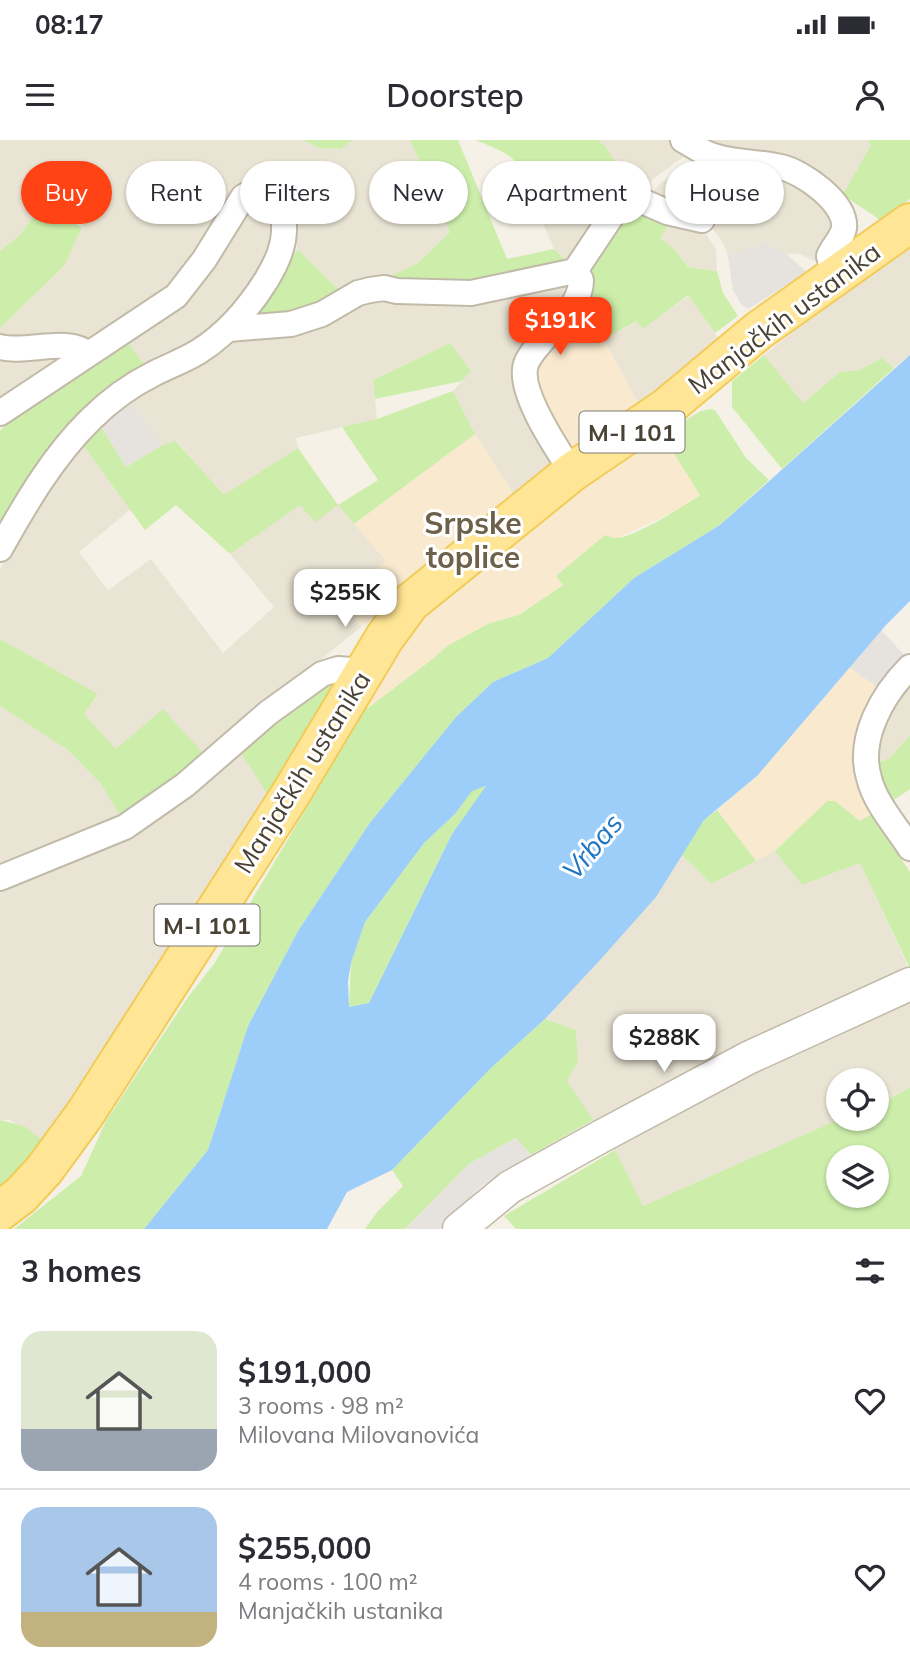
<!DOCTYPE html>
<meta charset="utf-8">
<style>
body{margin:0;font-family:Mulish,sans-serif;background:#f7f7f7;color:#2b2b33;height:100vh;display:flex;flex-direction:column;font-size:26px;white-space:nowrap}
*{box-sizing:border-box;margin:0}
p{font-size:23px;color:#7c7c81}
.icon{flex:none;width:38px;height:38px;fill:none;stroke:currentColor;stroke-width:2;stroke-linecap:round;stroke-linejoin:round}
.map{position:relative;height:1089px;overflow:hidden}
.details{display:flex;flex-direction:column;background:#fff;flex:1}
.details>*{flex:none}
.hud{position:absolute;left:21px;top:21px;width:868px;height:63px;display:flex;gap:14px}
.controls{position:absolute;left:826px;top:928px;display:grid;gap:14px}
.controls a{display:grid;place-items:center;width:63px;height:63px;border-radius:50%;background:#fff;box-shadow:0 2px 5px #0004;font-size:35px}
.price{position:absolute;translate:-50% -60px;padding:0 16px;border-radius:14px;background:#fff;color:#222;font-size:23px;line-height:46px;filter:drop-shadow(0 2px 4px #0008)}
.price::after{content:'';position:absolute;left:50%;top:42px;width:21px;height:16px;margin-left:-10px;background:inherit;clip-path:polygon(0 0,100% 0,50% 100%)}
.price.selected{background:#ff4314;color:#fff}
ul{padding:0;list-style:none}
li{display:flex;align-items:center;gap:21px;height:175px;padding:0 21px}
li+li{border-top:2px solid #e1e1e2}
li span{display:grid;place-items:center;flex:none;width:196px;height:140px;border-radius:21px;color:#555}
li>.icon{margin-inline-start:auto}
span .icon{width:84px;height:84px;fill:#fffc;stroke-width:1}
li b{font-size:30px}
h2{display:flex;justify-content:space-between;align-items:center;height:84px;padding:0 21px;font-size:30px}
.pill{padding:0 24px;border-radius:32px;background:#fff;box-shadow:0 2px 5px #0004;font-size:24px;line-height:63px}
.pill.selected{background:#ff4314;color:#fff}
.status{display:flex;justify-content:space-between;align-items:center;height:49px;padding:0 35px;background:#fff;direction:ltr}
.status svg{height:19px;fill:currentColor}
header{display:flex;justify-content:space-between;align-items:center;height:91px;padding:0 21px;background:#fff;font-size:32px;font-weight:600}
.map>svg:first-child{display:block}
</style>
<div class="status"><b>08:17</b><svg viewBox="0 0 49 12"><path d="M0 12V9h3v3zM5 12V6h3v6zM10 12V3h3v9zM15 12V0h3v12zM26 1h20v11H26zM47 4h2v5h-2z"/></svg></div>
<header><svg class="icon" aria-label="menu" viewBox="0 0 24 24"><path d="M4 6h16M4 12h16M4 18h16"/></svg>Doorstep<svg class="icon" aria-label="person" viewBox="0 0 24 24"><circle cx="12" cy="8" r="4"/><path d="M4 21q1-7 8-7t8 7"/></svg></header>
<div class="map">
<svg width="910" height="1089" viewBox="0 0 910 1089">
<rect width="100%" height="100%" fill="#f5f1e6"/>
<g fill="#eae4d4">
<polygon points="0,0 303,0 319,8 341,9 353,0 410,0 450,92 418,123 389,137 376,138 339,150 297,109 296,87 255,46 190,127 161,158 92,203 0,196 0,188 65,125 104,38 57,26 40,67 20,95 0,111"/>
<polygon points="598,0 675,0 693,10 654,38 639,54 622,35 605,6"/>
<polygon points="687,0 867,0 871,5 843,54"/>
<polygon points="698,15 776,30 837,72 819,123 800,114 786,114 764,102 728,116 723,103 708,82 648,58 660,44"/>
<polygon points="573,37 613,68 571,126 554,109 535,65"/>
<polygon points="261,65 269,70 274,78 272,110 223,188 147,228 129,204 161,181 188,152 240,78 252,66"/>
<polygon points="673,78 702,87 716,110 717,131 688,127 674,109 660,98"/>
<polygon points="910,106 910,215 894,228 882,218 859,230 840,232 803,263 764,215 866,135"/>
<polygon points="570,144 559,325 518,361 475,294 453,251 471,231 450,203 373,240 377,279 296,298 298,308 224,356 177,301 162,305 130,260 226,202 367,157"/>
<polygon points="689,155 721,203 640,266 604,200 637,181 643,189"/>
<polygon points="0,215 67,216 0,263"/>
<polygon points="83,305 131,369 79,412 108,450 151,419 223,513 274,467 230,414 300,364 338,365 387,421 337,459 361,487 204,614 116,609 84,574 98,555 0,499 0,429 37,364"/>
<polygon points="910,534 910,595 890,618 875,624 882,572"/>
<polygon points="0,566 68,610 101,644 120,676 103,687 0,724"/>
<polygon points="240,611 271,657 47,1004 10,980 0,980 0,753 115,705 145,688 182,663"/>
<polygon points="775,711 802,745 860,723 909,829 806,871 600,994 567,941 578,921 576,890 545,879 656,757 681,714 711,744"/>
<polygon points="910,850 910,947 877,965 877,940 838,940 838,978 843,978 643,1066 608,998"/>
</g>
<g fill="#f9eacf">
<polygon points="583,162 640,266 569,316 550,288 532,223"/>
<polygon points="475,294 518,361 398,462 361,487 336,459 386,421 354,384"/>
<polygon points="662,294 700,354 678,370 618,398 556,435 563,444 519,475 490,483 447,506 434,518 364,571 403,492 589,340"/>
<polygon points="850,527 883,551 867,586 879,670 860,681 835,661 827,661 775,711 756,721 717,670 757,636"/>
</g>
<g fill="#cea" fill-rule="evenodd">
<polygon points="303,0 353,0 341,9 319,8"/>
<polygon points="410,0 458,0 507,119 554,109 571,126 481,141 446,143 389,137 418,123 450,92"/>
<path d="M475,0H598L605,6L631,47L613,68L573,37L535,65C521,21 519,17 475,0Z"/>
<path d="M867,0H910V59L881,81C868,70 855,65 843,54L871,5Z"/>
<polygon points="40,67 82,87 65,125 0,188 0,111 20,95"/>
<polygon points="636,68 673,78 660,98 674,109 688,127 717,131 723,153 738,176 715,193 688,155 643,189 636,181 604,200 583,162 583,130 626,72"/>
<polygon points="297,109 339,150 313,169 264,177 261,170 275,151"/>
<polygon points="450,203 471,231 462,241 375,259 373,240"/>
<path d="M129,204L147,228C134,234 119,240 108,248C61,281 31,339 0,386V291L27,265Z"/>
<polygon points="764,215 803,263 840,232 859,230 882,218 894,228 782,329 732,267 732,241"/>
<polygon points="453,251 475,294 354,384 338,365 315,382 300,365 230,414 176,365 145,390 83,305 101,286 126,327 162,305 176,301 224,355 298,308 338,365 378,340 342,287 377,279"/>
<path d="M710,269L715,270L746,318L769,340L720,385L634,438L548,518L493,542L456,577L369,684L298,791L248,886L208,1010L144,1089H14L81,1036L106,981L188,857L214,824L364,571L434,518L447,506L490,483L519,475L563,445L556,436L605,395C609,396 612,398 616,398C634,398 684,366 700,355L662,294L701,271Z"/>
<polygon points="0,499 98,554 84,574 116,609 163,569 204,614 120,676 101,644 68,610 0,566"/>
<polygon points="335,542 339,546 270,658 240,611 319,548"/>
<polygon points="910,595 910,649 891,662 875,624 890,618"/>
<polygon points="487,646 452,694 369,863 349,867 351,823 365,782 424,703 455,674 472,650"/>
<polygon points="827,661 835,661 860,681 879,670 886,697 910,732 910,829 860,723 802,745 775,711"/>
<polygon points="717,670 756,721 711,744 681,714 704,680"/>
<polygon points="545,879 576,890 578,921 567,941 593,980 531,1015 516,998 469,1024 405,1089 365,1089 378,1071 403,1046 392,1030 491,928"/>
<path d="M910,947V1089H516L504,1076L615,1010L643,1066L833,982L843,978H877V966ZM838,1017H877V1055H838Z"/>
<polygon points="0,980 24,986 47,1004 0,1047"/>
</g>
<g fill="#e6e3df">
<polygon points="764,102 786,114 807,132 748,169 741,164 733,150 728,116"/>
<polygon points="130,260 162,305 126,327 101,286"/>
<polygon points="881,490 907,518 883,551 849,527"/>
<polygon points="516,998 531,1015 480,1047 440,1089 405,1089 469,1024"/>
</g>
<path fill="#9ccef9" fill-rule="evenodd" d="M910,215V461L886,485L757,636L704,680L656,757L600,820L545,879L491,928L392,1030L347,1052L327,1089H144L208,1010L248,886L298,791L369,684L456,577L493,542L548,518L634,438L720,385ZM486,646L452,694L369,863L349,867L348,841L351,823L365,782L424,703L455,674L472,651Z"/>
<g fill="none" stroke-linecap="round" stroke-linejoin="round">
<defs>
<g id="minor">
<path d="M683,0C694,6 704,14 717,17C737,23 760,22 781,27C803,32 847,63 844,88C842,99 833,106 829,116L831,124L839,135"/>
<polyline points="229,189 291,184 322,174 358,153 370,150 384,148 397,151 471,153 575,131 617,68 635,58 667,72 702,80"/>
<path d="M0,207C26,214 69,196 88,214"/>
<path d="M0,273L176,156L204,120L243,57C251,52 258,50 268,54C280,59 284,72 284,85C285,105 277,122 267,139C249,168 227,194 198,212C185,220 169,226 155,233C131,245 110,260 91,279C53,316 26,363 0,409"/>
<path d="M572,332C557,309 517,251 526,224C531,210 553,190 563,178C573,167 581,155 581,140L575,131"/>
<path d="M910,527C883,554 857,598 869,638C875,663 896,686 910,708"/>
<polyline points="0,738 125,687 185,645 268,573 322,534 338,529 350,530 362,537"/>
</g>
<polyline id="tertiary" points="459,1089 510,1047 600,997 748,918 910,844"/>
<polyline id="primary" points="0,1071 21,1055 44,1030 85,974 290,655 385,497 410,463 572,332 666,268 758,191 910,83"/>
</defs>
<use href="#minor" stroke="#c2baa8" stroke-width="28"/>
<use href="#tertiary" stroke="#c2baa8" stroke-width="35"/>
<use href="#primary" stroke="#f2cb58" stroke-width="42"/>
<use href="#minor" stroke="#fff" stroke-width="24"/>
<use href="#tertiary" stroke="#fff" stroke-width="32"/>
<use href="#primary" stroke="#ffe696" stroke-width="38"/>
</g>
<g text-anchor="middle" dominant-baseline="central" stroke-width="6" stroke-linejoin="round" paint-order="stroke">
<g fill="#fff" stroke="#807b72" stroke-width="2">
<rect x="579.5" y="271.5" width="105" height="41" rx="5"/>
<rect x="154.5" y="764.5" width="105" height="41" rx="5"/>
</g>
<g font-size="24" font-weight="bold" fill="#494235">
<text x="632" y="292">M-I 101</text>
<text x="207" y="785">M-I 101</text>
</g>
<g font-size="26" fill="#494235" stroke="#fff">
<text transform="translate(784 178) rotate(-37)">Manjačkih ustanika</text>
<text transform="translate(302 632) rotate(-58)">Manjačkih ustanika</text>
</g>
<g font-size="28" font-style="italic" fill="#2076c2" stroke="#fff">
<text transform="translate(592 706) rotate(-50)">Vrbas</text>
</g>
<g font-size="30" font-weight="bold" fill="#6d614a" stroke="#fff">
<text x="473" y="383">Srpske<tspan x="473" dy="34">toplice</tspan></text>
</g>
</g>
</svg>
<div class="controls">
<a><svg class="icon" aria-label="locate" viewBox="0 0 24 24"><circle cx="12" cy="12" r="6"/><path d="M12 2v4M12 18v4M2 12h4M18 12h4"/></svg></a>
<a><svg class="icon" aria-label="layers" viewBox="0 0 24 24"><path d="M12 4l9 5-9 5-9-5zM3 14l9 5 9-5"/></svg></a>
</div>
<b class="price selected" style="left:560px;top:217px">$191K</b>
<b class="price" style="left:345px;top:489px">$255K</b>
<b class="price" style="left:664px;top:934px">$288K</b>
<div class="hud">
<a class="pill selected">Buy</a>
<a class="pill">Rent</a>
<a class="pill">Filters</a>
<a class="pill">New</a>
<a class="pill">Apartment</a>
<a class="pill">House</a>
</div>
</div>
<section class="details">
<h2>3 homes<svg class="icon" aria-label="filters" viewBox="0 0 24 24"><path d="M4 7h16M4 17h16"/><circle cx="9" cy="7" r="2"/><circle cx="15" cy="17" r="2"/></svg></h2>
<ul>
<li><span style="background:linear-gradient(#dfe7d0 70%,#9aa5b1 0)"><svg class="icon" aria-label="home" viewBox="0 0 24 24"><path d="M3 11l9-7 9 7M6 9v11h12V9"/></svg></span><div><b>$191,000</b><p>3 rooms · 98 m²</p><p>Milovana Milovanovića</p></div><svg class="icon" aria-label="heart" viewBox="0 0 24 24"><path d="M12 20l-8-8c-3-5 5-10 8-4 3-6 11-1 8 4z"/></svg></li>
<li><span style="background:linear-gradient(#a9c7e8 75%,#c2b280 0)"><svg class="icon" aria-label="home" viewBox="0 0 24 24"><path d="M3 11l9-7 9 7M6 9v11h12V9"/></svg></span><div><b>$255,000</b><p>4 rooms · 100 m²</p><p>Manjačkih ustanika</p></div><svg class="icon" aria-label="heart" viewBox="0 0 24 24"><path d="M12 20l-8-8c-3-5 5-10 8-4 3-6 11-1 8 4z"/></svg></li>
</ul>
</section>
